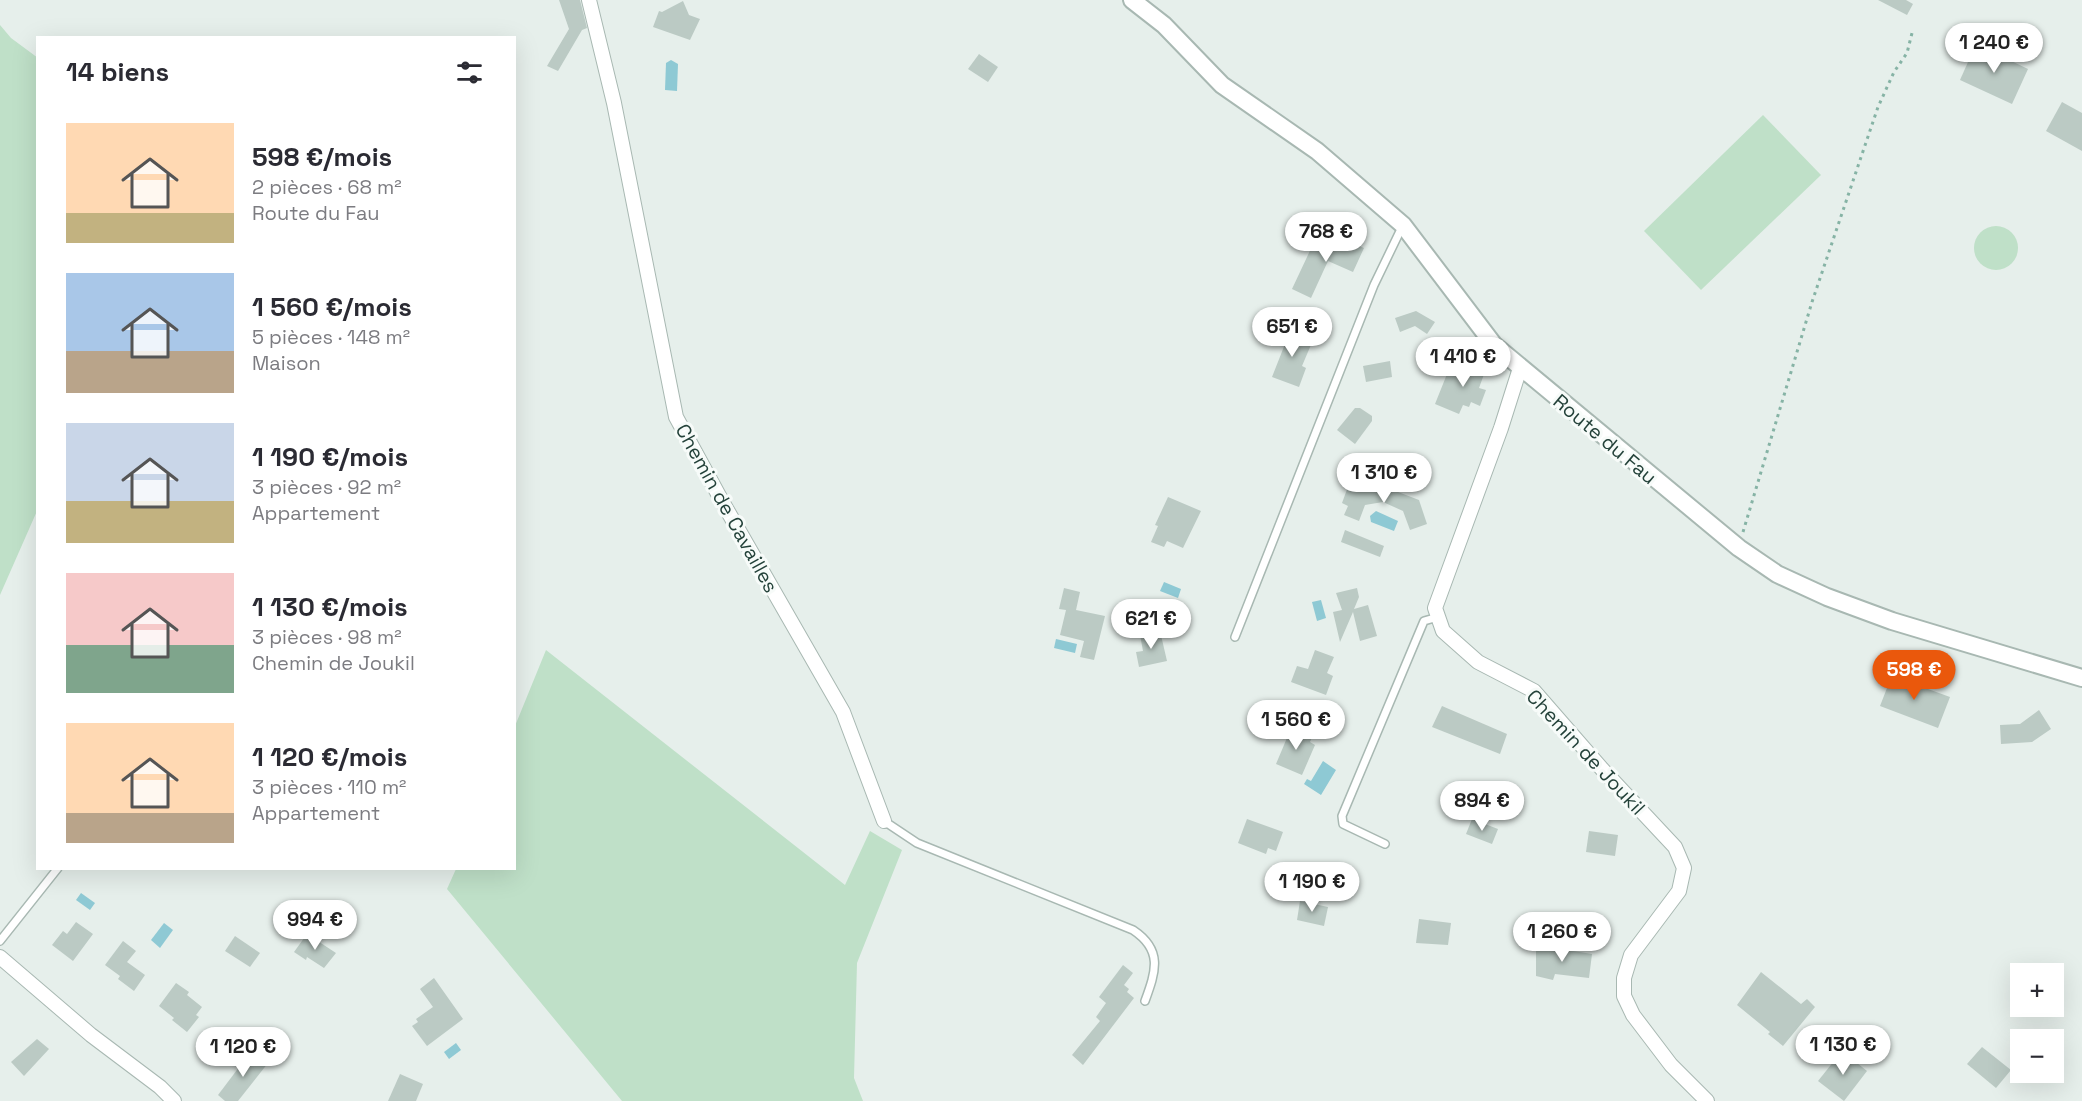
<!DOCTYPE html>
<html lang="fr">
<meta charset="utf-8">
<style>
body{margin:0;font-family:"Space Grotesk",sans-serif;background:#f2f2f3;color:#2b2b33;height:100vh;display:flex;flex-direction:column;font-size:22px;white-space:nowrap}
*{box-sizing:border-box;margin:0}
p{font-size:20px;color:#7c7c81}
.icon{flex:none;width:33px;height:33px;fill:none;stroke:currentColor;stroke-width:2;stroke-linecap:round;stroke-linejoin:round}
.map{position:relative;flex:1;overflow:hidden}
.details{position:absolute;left:36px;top:36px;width:480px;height:834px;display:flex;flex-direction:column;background:#fff;border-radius:0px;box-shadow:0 6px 24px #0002}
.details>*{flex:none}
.controls{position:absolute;left:2010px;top:963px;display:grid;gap:12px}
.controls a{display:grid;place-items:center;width:54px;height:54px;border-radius:0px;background:#fff;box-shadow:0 6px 24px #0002;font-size:30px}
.price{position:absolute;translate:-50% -51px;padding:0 14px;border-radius:21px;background:#fff;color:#222;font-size:20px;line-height:39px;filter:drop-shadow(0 2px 3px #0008)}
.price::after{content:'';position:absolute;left:50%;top:36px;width:18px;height:14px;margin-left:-9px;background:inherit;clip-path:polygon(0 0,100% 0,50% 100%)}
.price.active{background:#ea580c;color:#fff}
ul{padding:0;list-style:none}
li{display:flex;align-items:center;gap:18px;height:150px;padding:0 30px}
li span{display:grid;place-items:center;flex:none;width:168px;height:120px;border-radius:0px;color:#555}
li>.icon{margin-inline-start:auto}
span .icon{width:72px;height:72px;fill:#fffc;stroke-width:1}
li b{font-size:26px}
h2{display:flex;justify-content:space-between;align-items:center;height:72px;padding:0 30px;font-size:26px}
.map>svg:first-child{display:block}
</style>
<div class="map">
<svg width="2082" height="1101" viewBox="0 0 2082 1101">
<rect width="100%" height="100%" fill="#e6efeb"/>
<g fill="#bfe0c8">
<polygon points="0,25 11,38 38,58 37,511 0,595"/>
<polygon points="1763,115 1821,175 1701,290 1644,231"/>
<circle cx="1996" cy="248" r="22"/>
<polygon points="546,650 845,885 870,831 902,850 857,963 854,1078 863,1101 622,1101 447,889 456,869 514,868 515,726"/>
</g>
<g fill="#8ec9d4">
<polygon points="671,60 678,64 677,91 665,90 666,63"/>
<polygon points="1376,511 1398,521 1394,531 1371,522 1370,516"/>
<polygon points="1164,582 1181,589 1178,598 1160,591"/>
<polygon points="1321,600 1326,618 1317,621 1312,602"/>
<polygon points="1056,639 1077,644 1075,653 1054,648"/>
<polygon points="1323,761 1336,770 1321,795 1304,784 1307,779 1311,781"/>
<polygon points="81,893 95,903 90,910 76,900"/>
<polygon points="164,923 173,930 160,948 151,940"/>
<polygon points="456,1043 461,1050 449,1059 444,1052"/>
</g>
<g fill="#bbcac4">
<polygon points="559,0 580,0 587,28 582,30 558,71 547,66 569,29"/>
<polygon points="1878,0 1906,0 1913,4 1907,15"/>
<polygon points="683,1 689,15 700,19 690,40 653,27 659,11 662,12"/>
<polygon points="1976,44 2028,69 2012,104 1960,80"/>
<polygon points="979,54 998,67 988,82 968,69"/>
<polygon points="2062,102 2082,113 2082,151 2046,131"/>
<polygon points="1339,237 1364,248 1353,272 1328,261 1311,298 1292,289 1315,240 1334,248"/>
<polygon points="1416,311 1435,322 1427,334 1415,326 1400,332 1395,318"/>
<polygon points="1282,330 1292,333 1293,332 1313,340 1302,366 1306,368 1299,387 1272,377 1285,344 1278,341"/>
<polygon points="1465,359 1487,366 1479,388 1486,390 1480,406 1471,402 1469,407 1463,405 1459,414 1435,404 1447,374 1458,377"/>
<polygon points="1390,361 1392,377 1366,382 1363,366"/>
<polygon points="1355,408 1360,408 1372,416 1372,421 1355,444 1337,430"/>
<polygon points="1349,484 1362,489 1385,487 1419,500 1427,524 1410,530 1403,511 1383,502 1365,505 1359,521 1344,515 1348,506 1342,503"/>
<polygon points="1168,497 1201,511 1183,548 1167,541 1164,547 1151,542 1158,526 1155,525"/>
<polygon points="1345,530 1384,546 1380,557 1341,542"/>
<polygon points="1064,588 1080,592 1076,610 1105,616 1094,660 1080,657 1084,641 1060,635 1066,610 1059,609"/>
<polygon points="1357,588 1359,597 1354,609 1368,605 1377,636 1360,641 1353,612 1340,642 1333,612 1342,610 1336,593"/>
<polygon points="1160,631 1167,661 1139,667 1136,652 1143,651 1140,635"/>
<polygon points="1315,650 1334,657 1327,673 1333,676 1326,695 1291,682 1297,666 1308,669"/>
<polygon points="1894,670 1908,676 1906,681 1950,697 1938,728 1880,706"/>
<polygon points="1442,706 1507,734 1500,754 1432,727"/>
<polygon points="2039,710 2051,729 2032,742 2001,744 2000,725 2020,724"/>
<polygon points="1292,726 1313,735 1310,742 1315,745 1302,775 1276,764"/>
<polygon points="1247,819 1283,832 1276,851 1268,848 1266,854 1238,843"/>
<polygon points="1472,819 1498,829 1492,844 1466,834"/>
<polygon points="1589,831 1618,835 1615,856 1586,852"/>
<polygon points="1300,901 1328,907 1324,926 1297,920"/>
<polygon points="317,903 327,911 317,924 306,916"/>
<polygon points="1419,919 1451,923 1448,945 1416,943"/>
<polygon points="76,922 93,934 73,961 52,945 63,931 67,934"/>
<polygon points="307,934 336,953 324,968 307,957 306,960 294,952"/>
<polygon points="235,936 260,953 250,967 225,951"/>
<polygon points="123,941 136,951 127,962 145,975 134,991 118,979 120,976 105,965"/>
<polygon points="1536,945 1592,954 1589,978 1555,974 1553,980 1536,976"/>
<polygon points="1123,965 1133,973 1124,985 1129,989 1127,992 1134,998 1083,1065 1072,1055 1100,1021 1096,1017 1106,1003 1099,997"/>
<polygon points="1761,972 1801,1004 1807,999 1815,1007 1783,1046 1768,1034 1770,1032 1737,1005"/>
<polygon points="434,978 463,1019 427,1046 412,1026 418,1022 416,1019 433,1007 420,989"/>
<polygon points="176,983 189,992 187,995 202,1007 196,1015 199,1017 187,1032 172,1020 174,1018 159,1006"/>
<polygon points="37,1039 49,1049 24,1076 11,1062"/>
<polygon points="1982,1047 2011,1070 1996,1088 1967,1064"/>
<polygon points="252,1050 268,1063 238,1101 225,1101 218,1095"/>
<polygon points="1842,1051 1867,1071 1844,1101 1818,1081"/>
<polygon points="400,1074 423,1084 416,1101 388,1101"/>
</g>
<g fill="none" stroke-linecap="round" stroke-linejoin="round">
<defs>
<g id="service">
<polyline points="1235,637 1374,285 1402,227"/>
<path d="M884,821L917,843L1133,930C1163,950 1156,971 1145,1001"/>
<polyline points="1385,844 1343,824 1342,816 1424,621 1438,617"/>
<polyline points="0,941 58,868"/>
</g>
<g id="minor">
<polyline points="589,0 614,103 676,417 723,503 843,712 884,821"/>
<polyline points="1520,368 1501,428 1435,608 1443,631 1478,662 1534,691 1602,769 1675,847 1684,868 1679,891 1631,955 1624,978 1624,996 1633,1015 1671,1065 1707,1101"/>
<polyline points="0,957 91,1035 160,1087 174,1101"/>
</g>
<polyline id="tertiary" points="1132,0 1164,25 1222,85 1317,151 1403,225 1494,345 1739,548 1777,574 1827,597 1892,621 2082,678"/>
</defs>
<use href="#service" stroke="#a8b8b2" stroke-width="10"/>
<use href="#minor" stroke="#a8b8b2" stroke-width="16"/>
<use href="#tertiary" stroke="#a8b8b2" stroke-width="20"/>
<polyline stroke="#86b3a5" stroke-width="3" stroke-dasharray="3 4.5" stroke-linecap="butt" points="1743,532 1812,302 1878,107 1894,72 1907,53 1912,33"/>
<use href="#service" stroke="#fff" stroke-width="7"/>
<use href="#minor" stroke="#fff" stroke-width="14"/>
<use href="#tertiary" stroke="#fff" stroke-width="16"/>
</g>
<g text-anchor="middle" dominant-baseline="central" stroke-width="6" stroke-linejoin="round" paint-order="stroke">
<g font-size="20" fill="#24423a" stroke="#f7fbf9">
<text transform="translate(1605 439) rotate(40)">Route du Fau</text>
<text transform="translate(727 508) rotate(61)">Chemin de Cavailles</text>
<text transform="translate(1586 752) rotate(47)">Chemin de Joukil</text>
</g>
</g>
</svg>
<div class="controls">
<a>+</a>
<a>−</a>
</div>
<b class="price" style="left:1994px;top:74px">1 240 €</b>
<b class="price" style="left:1326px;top:263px">768 €</b>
<b class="price" style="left:1292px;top:358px">651 €</b>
<b class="price" style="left:1463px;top:388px">1 410 €</b>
<b class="price" style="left:1384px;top:504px">1 310 €</b>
<b class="price" style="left:1151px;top:650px">621 €</b>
<b class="price active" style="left:1914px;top:701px">598 €</b>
<b class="price" style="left:1296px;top:751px">1 560 €</b>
<b class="price" style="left:1482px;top:832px">894 €</b>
<b class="price" style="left:1312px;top:913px">1 190 €</b>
<b class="price" style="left:315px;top:951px">994 €</b>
<b class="price" style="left:1562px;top:963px">1 260 €</b>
<b class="price" style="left:1843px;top:1076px">1 130 €</b>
<b class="price" style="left:243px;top:1078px">1 120 €</b>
<section class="details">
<h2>14 biens<svg class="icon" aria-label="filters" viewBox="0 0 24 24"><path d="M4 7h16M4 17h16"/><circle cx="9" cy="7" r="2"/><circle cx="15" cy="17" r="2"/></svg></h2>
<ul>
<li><span style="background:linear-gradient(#ffd9b3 75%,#c2b280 0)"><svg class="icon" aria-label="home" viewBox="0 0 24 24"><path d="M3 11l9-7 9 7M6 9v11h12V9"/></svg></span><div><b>598 €/mois</b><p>2 pièces · 68 m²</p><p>Route du Fau</p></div></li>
<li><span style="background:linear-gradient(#a9c7e8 65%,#b9a48a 0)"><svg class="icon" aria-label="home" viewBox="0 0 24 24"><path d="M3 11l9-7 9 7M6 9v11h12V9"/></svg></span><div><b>1 560 €/mois</b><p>5 pièces · 148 m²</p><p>Maison</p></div></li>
<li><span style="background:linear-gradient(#c9d6e8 65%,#c2b280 0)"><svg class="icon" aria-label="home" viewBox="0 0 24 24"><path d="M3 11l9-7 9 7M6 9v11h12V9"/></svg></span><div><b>1 190 €/mois</b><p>3 pièces · 92 m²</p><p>Appartement</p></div></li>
<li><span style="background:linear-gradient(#f6c9c9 60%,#7fa58c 0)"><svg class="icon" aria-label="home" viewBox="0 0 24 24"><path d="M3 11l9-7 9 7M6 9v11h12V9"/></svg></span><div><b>1 130 €/mois</b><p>3 pièces · 98 m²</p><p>Chemin de Joukil</p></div></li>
<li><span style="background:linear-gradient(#ffd9b3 75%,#b9a48a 0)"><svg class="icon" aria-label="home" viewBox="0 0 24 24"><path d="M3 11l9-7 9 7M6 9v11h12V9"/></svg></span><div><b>1 120 €/mois</b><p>3 pièces · 110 m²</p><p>Appartement</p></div></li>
</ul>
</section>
</div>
